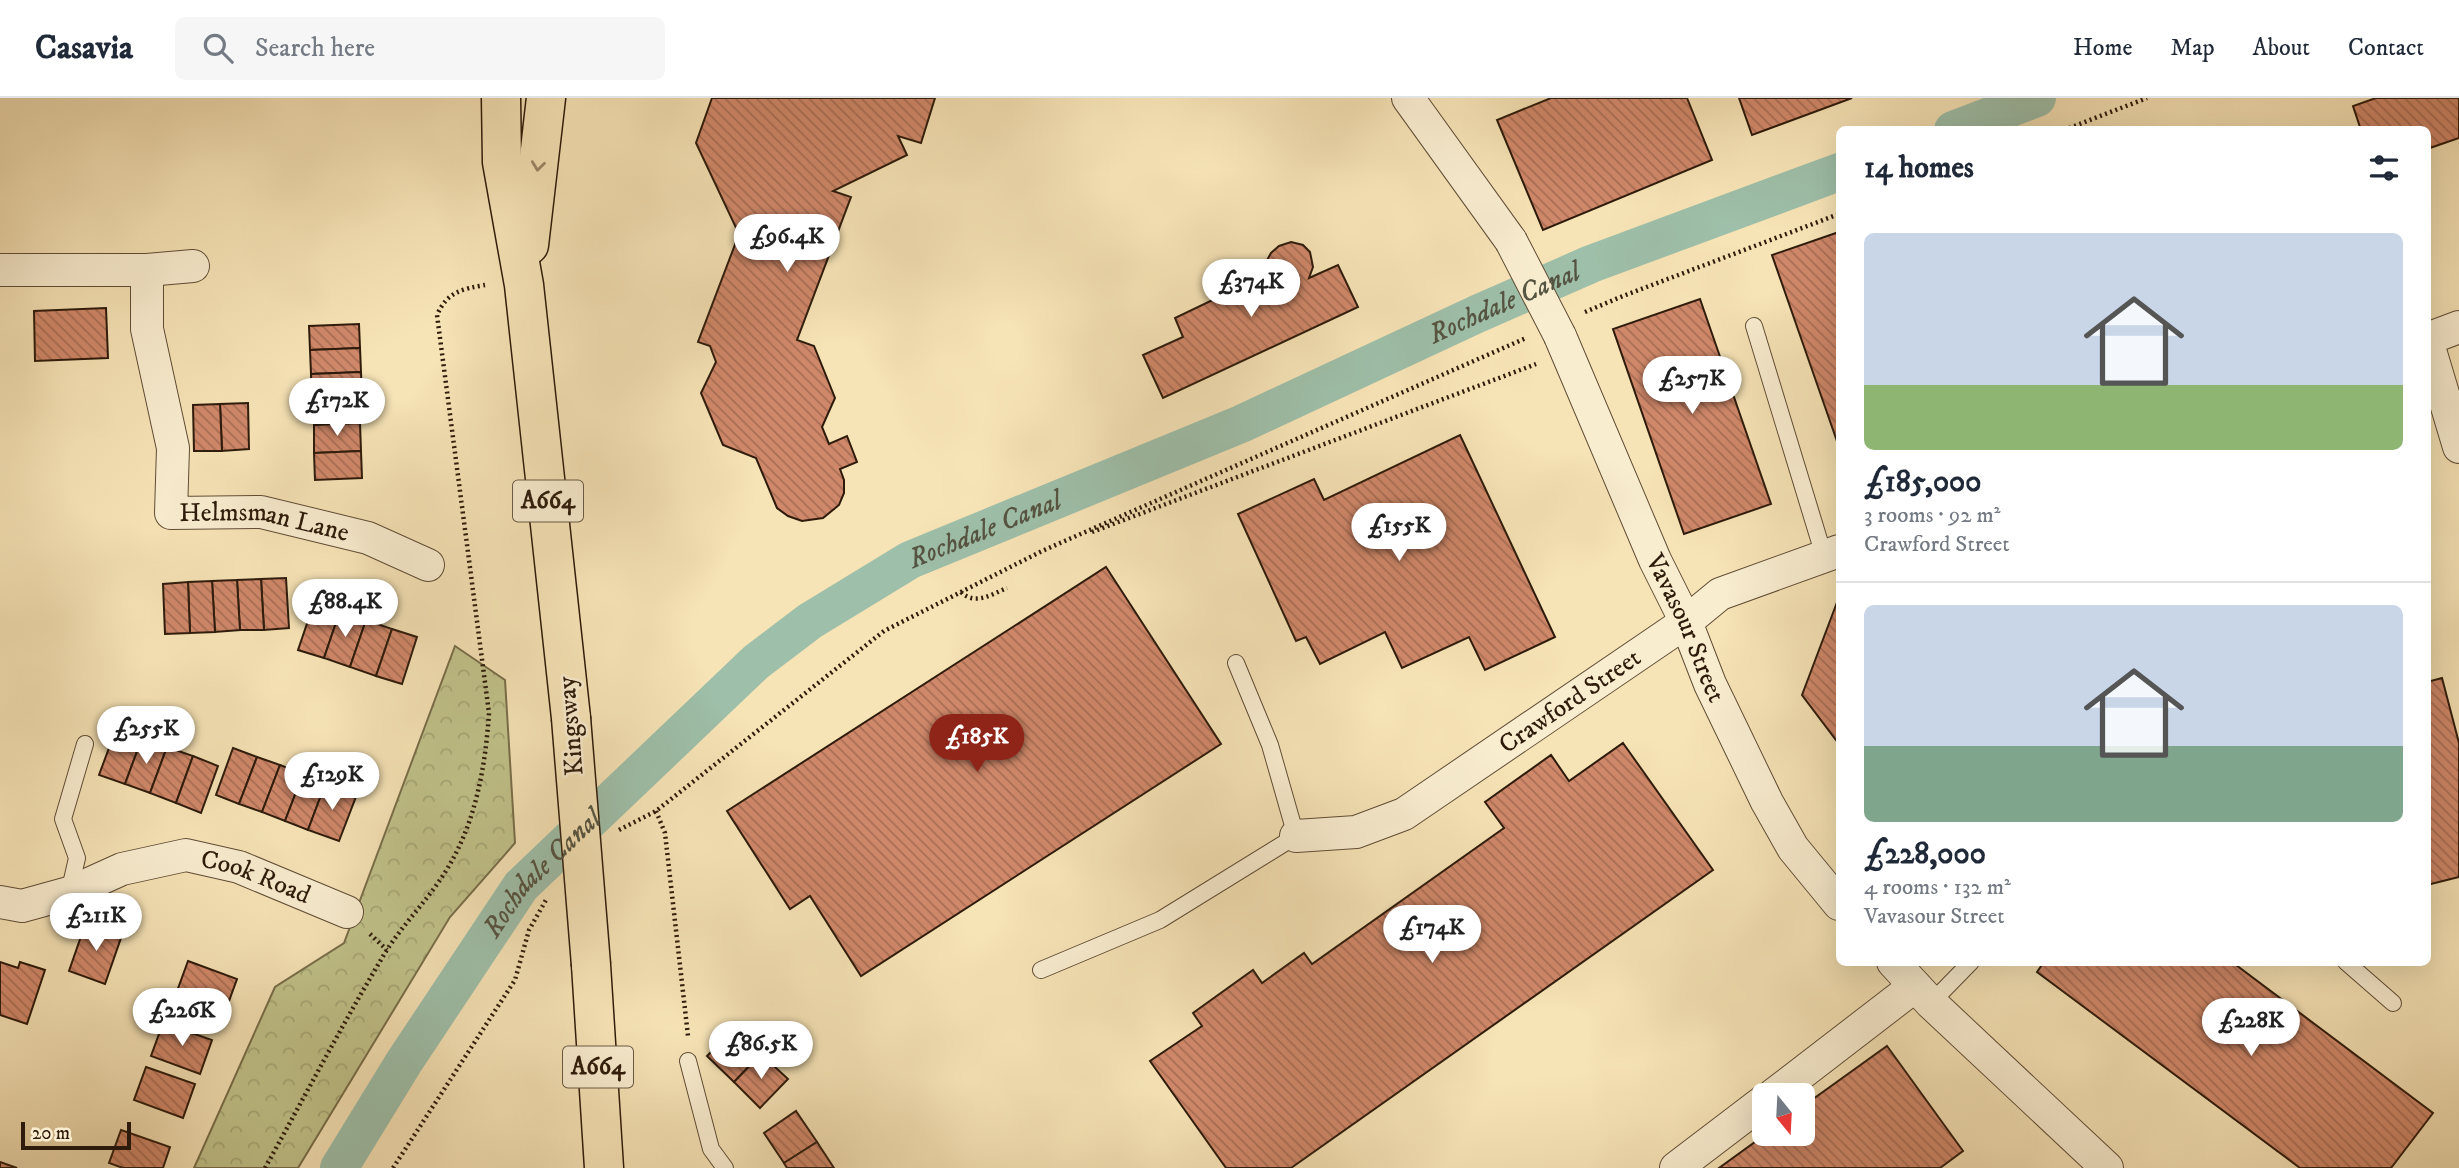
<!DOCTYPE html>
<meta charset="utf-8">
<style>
body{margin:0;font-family:"IM FELL DW Pica",serif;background:#f6f6f7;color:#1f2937;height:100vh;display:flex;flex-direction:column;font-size:26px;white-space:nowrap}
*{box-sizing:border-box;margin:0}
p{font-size:23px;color:#747a83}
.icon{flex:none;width:38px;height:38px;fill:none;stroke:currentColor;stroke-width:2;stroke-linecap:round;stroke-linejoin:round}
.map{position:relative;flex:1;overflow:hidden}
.sheet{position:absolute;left:1836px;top:28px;width:595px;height:840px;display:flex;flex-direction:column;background:#fff;border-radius:10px;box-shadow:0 7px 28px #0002}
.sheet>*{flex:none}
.needle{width:46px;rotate:162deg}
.tools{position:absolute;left:1752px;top:985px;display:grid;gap:14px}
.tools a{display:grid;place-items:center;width:63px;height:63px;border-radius:10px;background:#fff;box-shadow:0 7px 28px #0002;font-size:35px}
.scale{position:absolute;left:21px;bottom:18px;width:110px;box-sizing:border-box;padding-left:7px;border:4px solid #2e1b0b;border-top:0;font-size:19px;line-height:24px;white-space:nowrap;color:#2e1b0b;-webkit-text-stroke:5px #f9edd0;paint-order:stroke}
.price{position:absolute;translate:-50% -60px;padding:0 16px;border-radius:24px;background:#fff;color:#222;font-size:23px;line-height:46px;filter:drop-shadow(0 2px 4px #0008)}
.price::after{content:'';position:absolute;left:50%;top:42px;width:21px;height:16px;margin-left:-10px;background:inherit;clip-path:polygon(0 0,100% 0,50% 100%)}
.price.active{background:#8f2418;color:#fff}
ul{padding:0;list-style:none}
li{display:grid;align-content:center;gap:14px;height:371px;padding:0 28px}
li+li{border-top:2px solid #e0e1e3}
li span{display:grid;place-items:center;height:217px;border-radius:10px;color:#555}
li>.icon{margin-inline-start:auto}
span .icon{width:126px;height:126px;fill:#fffc;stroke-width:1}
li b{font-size:30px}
h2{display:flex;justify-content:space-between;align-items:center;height:84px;padding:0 28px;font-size:30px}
header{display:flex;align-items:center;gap:42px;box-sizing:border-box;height:98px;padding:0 35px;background:#fff;border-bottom:2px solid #e0e1e3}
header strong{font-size:33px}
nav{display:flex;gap:38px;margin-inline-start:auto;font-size:24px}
.search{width:490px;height:63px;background:#f6f6f7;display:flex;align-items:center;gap:18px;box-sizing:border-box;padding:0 24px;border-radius:10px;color:#747a83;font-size:26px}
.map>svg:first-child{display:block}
</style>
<header>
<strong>Casavia</strong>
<div class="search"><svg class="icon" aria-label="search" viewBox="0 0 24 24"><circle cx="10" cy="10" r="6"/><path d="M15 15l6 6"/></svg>Search here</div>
<nav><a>Home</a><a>Map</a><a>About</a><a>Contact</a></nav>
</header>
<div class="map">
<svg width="2459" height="1070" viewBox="0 0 2459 1070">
<defs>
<pattern id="forest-crowns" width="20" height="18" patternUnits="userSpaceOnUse" patternTransform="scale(1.75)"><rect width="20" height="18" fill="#c1c28a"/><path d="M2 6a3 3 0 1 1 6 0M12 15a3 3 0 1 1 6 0" fill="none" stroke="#a6a676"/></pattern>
<pattern id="building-back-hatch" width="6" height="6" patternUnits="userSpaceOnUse" patternTransform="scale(1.75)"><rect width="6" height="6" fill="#d0886a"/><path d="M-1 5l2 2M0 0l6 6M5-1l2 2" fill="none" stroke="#a96e55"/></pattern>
</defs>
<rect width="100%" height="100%" fill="#f6e3b6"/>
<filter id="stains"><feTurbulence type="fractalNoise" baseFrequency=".00286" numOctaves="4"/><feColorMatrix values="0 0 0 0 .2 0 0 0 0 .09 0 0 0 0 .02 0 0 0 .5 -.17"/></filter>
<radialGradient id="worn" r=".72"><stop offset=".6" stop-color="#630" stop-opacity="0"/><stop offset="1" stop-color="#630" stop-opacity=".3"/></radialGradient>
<polygon fill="url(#forest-crowns)" stroke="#786e4a" stroke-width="2" points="455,548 505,582 515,745 450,819 298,1070 194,1070 275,889 344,845"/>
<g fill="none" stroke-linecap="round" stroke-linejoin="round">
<g stroke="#9ebfa9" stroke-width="38">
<polyline points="1953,32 2037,0"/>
<path id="s1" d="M339,1070L404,964L521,788L756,564L810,523L910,462L1241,326L1477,216L1591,166L1839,74"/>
</g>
</g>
<g fill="url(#building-back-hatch)" stroke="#2e1b0b" stroke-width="2">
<polygon points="712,0 935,0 921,45 898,38 907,57 833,93 851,99 797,242 814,248 835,300 822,329 829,346 847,338 857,364 840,371 844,382 844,395 839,407 823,420 802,423 788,418 777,410 756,360 723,347 701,295 716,264 710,248 698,244 739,136 696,45"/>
<polygon points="1551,0 1687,0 1712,62 1543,132 1497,22"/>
<polygon points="1739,0 1852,0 1752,37"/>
<polygon points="2376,0 2459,0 2459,40 2427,51 2427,32 2361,32 2353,8"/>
<polygon points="1839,134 1839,349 1772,157"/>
<polygon points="1291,144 1303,147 1310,154 1313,169 1309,180 1338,167 1358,209 1163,300 1143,257 1183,239 1175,220 1267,176 1266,164 1271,155 1279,148"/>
<polygon points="1700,201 1771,406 1684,436 1613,231"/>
<polygon points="106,210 108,260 35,263 34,213"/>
<polygon points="359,226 360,250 310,252 309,228"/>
<polygon points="360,250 361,274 311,276 310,252"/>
<polygon points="361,274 362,299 312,301 311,276"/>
<polygon points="248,305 249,351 222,353 220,306"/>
<polygon points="220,306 222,353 194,353 193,307"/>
<polygon points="360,325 361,353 314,355 314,327"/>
<polygon points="1460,337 1555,539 1485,572 1469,539 1402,570 1385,534 1320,566 1306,539 1296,543 1238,416 1314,381 1324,402"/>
<polygon points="361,353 362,380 315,382 314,355"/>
<polygon points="1106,469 1221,646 861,878 810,798 790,811 727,713"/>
<polygon points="286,480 289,530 264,532 261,481"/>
<polygon points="261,481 264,532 240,532 237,482"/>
<polygon points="237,482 240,532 215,534 212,483"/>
<polygon points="212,483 215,534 190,535 188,484"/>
<polygon points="188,484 190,535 165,536 163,486"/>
<polygon points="1839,499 1839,646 1802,597"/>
<polygon points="314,505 340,513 324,560 298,552"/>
<polygon points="340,513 366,522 350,569 324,560"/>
<polygon points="366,522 392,531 376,578 350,569"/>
<polygon points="392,531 417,539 402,586 376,578"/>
<polygon points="2442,580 2459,645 2459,779 2427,787 2427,584"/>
<polygon points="116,631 142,640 125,686 99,677"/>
<polygon points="142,640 167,649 150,695 125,686"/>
<polygon points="1623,645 1713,772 1291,1070 1226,1070 1150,963 1202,928 1193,915 1253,872 1262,885 1304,855 1312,866 1504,730 1485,704 1551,657 1569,683"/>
<polygon points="167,649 193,658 176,705 150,695"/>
<polygon points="233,650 257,659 239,706 216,697"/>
<polygon points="193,658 218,668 201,715 176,705"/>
<polygon points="257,659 280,667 262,714 239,706"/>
<polygon points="280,667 303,676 285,723 262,714"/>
<polygon points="303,676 326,684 308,732 285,723"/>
<polygon points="326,684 357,696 339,743 308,732"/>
<polygon points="86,824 122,837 105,886 69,873"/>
<polygon points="188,863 237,881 225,914 176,896"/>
<polygon points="0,864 18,870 20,864 45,872 27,926 0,917"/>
<polygon points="2044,864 2232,864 2433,1015 2391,1070 2300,1070 2037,874"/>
<polygon points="163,925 212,942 200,976 151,958"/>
<polygon points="735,930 761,956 734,984 707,958"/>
<polygon points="1887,948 1963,1053 1940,1070 1719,1070 1766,1036 1802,1036 1802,1009"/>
<polygon points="761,956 788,981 760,1010 734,984"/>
<polygon points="146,969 195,986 183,1020 134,1002"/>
<polygon points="796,1013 817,1044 784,1065 764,1035"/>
<polygon points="121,1032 170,1049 163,1070 123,1070 109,1065"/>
<polygon points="817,1044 834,1070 787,1070 784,1065"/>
<polygon points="0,1064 17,1070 0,1070"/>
</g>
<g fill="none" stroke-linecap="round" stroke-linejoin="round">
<defs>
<g id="service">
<polyline points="1754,228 1824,458"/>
<polyline points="69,795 77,760 63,721 85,646"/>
<polyline points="2346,864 2393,905"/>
<polyline points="1041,872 1160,822 1296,738 1270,647 1236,565"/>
<polyline points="1931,905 1971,864"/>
<polyline points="688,963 711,1051 725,1070"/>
</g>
<g id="minor">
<polyline points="1408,0 1511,143"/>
<polyline points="0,172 147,172 193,168"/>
<path id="s2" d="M147,172V231L173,350L171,415L261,414L368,440L428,467"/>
<path id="s3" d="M1560,238L1655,462L1686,524L1710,586L1767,704L1793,750L1839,806"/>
<polyline points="2427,241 2459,229"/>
<polyline points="2427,242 2459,349"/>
<path id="s4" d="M1296,738L1356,734L1404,716L1686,524L1720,496L1839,453"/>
<path id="s5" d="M0,804L22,808L69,795L122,771L186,757L239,769L347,814"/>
<polyline points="1893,864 1931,905 2107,1070"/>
<polyline points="1772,998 1915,888"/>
<polyline points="1676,1070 1764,1003"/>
</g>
<g id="primary">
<polyline points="501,0 502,64 524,187 571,620"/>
<polyline points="529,147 546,0"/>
<polyline points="591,867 604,1070"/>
</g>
</defs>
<use href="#service" stroke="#604d36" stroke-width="18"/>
<use href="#minor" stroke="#604d36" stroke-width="34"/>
<use href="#primary" stroke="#2e1b0b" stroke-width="41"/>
<g stroke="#2e1b0b" stroke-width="4.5" stroke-dasharray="2 3.5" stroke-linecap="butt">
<polyline points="2064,32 2147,0"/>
<polyline points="1585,214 1623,198 1839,116"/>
<polyline points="1092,434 1536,266"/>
<path d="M961,494C975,508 992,496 1007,490"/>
<polyline points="656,713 665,735 688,938"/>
<polyline points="619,732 656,713 884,533 1042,453 1526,240"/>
<polyline points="370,836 387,852"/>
<path d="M265,1070C305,998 343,925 385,855C401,829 423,807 440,782C474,733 485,674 489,615L437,217C447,194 462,191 485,187"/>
<polyline points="393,1070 515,882 529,832 546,802"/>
</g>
<use href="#service" stroke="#f9edd0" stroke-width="16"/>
<use href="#minor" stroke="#f9edd0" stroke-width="32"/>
<use href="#primary" stroke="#f6e3b6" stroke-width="38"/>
<defs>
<polyline id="minor-bridge" points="1511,143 1560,238"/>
<polyline id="primary-bridge" points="571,620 591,867"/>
</defs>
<use href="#minor-bridge" stroke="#604d36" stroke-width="34" stroke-linecap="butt"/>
<use href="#primary-bridge" stroke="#2e1b0b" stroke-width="41" stroke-linecap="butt"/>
<use href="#minor-bridge" stroke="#f9edd0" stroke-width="32"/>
<use href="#primary-bridge" stroke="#f6e3b6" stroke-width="38"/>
</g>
<defs><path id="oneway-chevron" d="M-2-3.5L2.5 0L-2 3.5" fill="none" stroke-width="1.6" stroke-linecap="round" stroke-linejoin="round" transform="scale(1.75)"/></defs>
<use stroke="#9c8969" href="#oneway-chevron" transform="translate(538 68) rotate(97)"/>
<g text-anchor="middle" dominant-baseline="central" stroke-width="5" stroke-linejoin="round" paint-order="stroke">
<g fill="#f9edd0" stroke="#6b5a46" stroke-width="2">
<rect x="513" y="382.5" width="70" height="41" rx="5"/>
<rect x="563" y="948.5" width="70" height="41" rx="5"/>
</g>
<g font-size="24" font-weight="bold" fill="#2e1b0b">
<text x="548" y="403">A664</text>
<text x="598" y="969">A664</text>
</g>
<g font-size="26" fill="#2e1b0b" stroke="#f9edd0">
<text stroke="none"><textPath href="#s2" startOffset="340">Helmsman Lane</textPath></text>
<text stroke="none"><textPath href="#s3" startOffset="318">Vavasour Street</textPath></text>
<text stroke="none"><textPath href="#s4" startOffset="312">Crawford Street</textPath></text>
<text transform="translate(571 628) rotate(-95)">Kingsway</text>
<text stroke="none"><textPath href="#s5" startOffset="268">Cook Road</textPath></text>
</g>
<g font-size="28" font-style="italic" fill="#555442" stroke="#f9edd0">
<text stroke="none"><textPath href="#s1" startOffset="1493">Rochdale Canal</textPath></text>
<text stroke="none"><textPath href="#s1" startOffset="926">Rochdale Canal</textPath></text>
<text stroke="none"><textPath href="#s1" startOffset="359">Rochdale Canal</textPath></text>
</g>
</g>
<rect width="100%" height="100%" filter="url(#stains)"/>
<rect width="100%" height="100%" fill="url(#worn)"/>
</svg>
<div class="tools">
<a><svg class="needle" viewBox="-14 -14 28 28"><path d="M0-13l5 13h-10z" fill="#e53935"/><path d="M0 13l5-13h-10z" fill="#747a83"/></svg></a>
</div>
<div class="scale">20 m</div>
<b class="price" style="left:787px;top:176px">£96.4K</b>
<b class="price" style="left:1251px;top:221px">£374K</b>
<b class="price" style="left:1692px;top:318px">£257K</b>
<b class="price" style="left:337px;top:340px">£172K</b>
<b class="price" style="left:1399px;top:465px">£155K</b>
<b class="price" style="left:345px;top:541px">£88.4K</b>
<b class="price" style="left:146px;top:668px">£255K</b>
<b class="price active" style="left:977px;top:676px">£185K</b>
<b class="price" style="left:332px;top:714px">£129K</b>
<b class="price" style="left:96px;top:855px">£211K</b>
<b class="price" style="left:1432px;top:867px">£174K</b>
<b class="price" style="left:182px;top:950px">£226K</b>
<b class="price" style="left:2251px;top:960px">£228K</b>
<b class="price" style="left:761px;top:983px">£86.5K</b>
<section class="sheet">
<h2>14 homes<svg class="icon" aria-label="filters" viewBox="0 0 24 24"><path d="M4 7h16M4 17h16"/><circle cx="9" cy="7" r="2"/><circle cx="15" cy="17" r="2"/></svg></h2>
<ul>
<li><span style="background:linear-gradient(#c9d6e8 70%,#8fb573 0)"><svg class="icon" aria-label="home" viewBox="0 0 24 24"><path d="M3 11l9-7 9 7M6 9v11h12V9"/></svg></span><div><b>£185,000</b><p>3 rooms · 92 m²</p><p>Crawford Street</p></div></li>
<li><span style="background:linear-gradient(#c9d6e8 65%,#7fa58c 0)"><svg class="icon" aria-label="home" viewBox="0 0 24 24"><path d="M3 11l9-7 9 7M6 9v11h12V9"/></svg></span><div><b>£228,000</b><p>4 rooms · 132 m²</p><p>Vavasour Street</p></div></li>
</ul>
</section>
</div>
